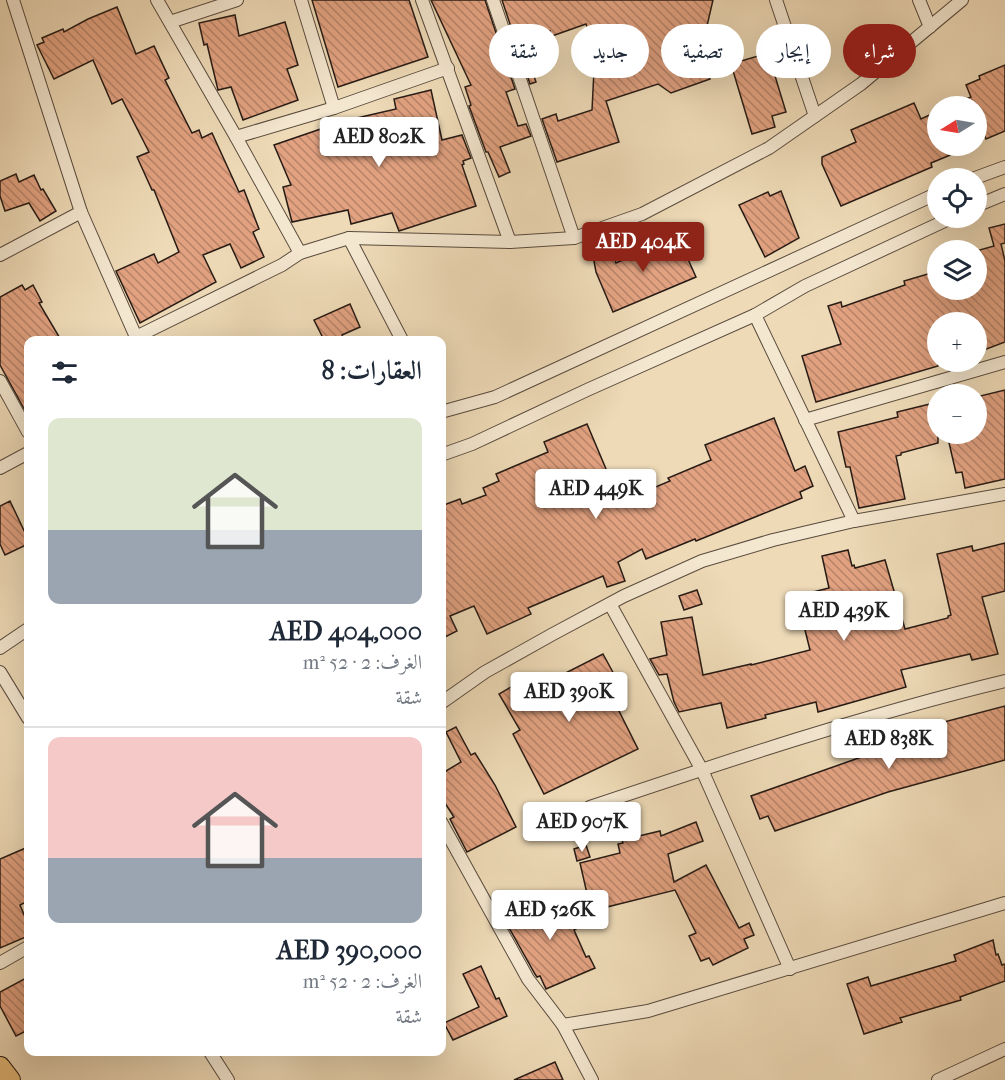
<!DOCTYPE html>
<html lang="ar">
<meta charset="utf-8">
<style>
body{margin:0;font-family:"IM FELL French Canon",Amiri,serif;background:#f2f2f3;color:#1f2937;direction:rtl;height:100vh;display:flex;flex-direction:column;font-size:22px;white-space:nowrap}
*{box-sizing:border-box;margin:0}
p{font-size:20px;color:#747a83}
.icon{flex:none;width:33px;height:33px;fill:none;stroke:currentColor;stroke-width:2;stroke-linecap:round;stroke-linejoin:round}
.map{position:relative;flex:1;overflow:hidden;direction:ltr}
.details{position:absolute;left:24px;top:336px;width:422px;height:720px;display:flex;flex-direction:column;background:#fff;border-radius:12px;box-shadow:0 6px 24px #0002;direction:rtl}
.details>*{flex:none}
.hud{position:absolute;left:464px;top:24px;width:452px;height:54px;direction:rtl;display:flex;gap:12px}
.needle{width:39px;rotate:259deg}
.fabs{position:absolute;left:927px;top:96px;display:grid;gap:12px}
.fabs a{display:grid;place-items:center;width:60px;height:60px;border-radius:50%;background:#fff;box-shadow:0 6px 24px #0002;font-size:30px}
.price{position:absolute;translate:-50% -51px;padding:0 14px;border-radius:6px;background:#fff;color:#222;font-size:20px;line-height:39px;filter:drop-shadow(0 2px 3px #0008)}
.price::after{content:'';position:absolute;left:50%;top:36px;width:18px;height:14px;margin-left:-9px;background:inherit;clip-path:polygon(0 0,100% 0,50% 100%)}
.price.selected{background:#8f2418;color:#fff}
ul{padding:0;list-style:none}
li{display:grid;align-content:center;gap:12px;height:318px;padding:0 24px}
li+li{border-top:2px solid #e0e1e3}
li span{display:grid;place-items:center;height:186px;border-radius:12px;color:#555}
li>.icon{margin-inline-start:auto}
span .icon{width:108px;height:108px;fill:#fffc;stroke-width:1}
li b{font-size:26px}
h2{display:flex;justify-content:space-between;align-items:center;height:72px;padding:0 24px;font-size:26px}
.tag{padding:0 21px;border-radius:27px;background:#fff;box-shadow:0 6px 24px #0002;font-size:21px;line-height:54px}
.tag.selected{background:#8f2418;color:#fff}
.map>svg:first-child{display:block}
</style>
<div class="map">
<svg width="1005" height="1080" viewBox="0 0 1005 1080">
<defs>
<pattern id="building-back-hatch" width="6" height="6" patternUnits="userSpaceOnUse" patternTransform="scale(1.5)"><rect width="6" height="6" fill="#e2a281"/><path d="M-1 5l2 2M0 0l6 6M5-1l2 2" fill="none" stroke="#b78368"/></pattern>
</defs>
<rect width="100%" height="100%" fill="#eedab7"/>
<filter id="stains"><feTurbulence type="fractalNoise" baseFrequency=".00333" numOctaves="4"/><feColorMatrix values="0 0 0 0 .2 0 0 0 0 .09 0 0 0 0 .02 0 0 0 .5 -.17"/></filter>
<radialGradient id="worn" r=".72"><stop offset=".6" stop-color="#630" stop-opacity="0"/><stop offset="1" stop-color="#630" stop-opacity=".3"/></radialGradient>
<g fill="url(#building-back-hatch)" stroke="#271b15" stroke-width="1.5">
<polygon points="312,0 409,0 428,57 338,87"/>
<polygon points="431,0 485,0 515,89 506,92 518,126 526,124 531,136 500,147 510,172 499,177 488,152 486,152 469,106 471,105 465,87 471,85"/>
<polygon points="502,0 713,0 707,26 694,30 710,79 671,93 658,84 606,101 619,142 557,162 542,119 556,114 558,121 592,110 595,50 586,24 552,36 550,31 522,40 536,82 530,84"/>
<polygon points="117,7 136,54 154,46 169,78 165,80 192,133 199,130 202,138 212,133 239,192 244,190 259,229 253,232 264,257 241,268 230,244 203,255 216,282 140,323 116,271 154,254 158,263 179,252 154,190 152,190 137,157 149,152 122,99 112,104 93,60 54,79 37,45 44,42 42,38 63,29 64,32 88,19"/>
<polygon points="235,15 239,36 285,22 298,65 287,69 298,100 243,120 231,87 218,90 207,44 204,45 199,23"/>
<polygon points="768,53 786,112 772,116 775,127 752,134 731,64"/>
<polygon points="1005,65 1005,131 986,139 976,117 976,106 949,106 971,97 966,85 980,79 979,76"/>
<polygon points="431,90 442,140 462,135 471,158 463,161 464,164 462,165 476,206 399,231 392,213 351,224 348,210 292,222 283,187 291,185 274,145 344,121 396,109 394,99"/>
<polygon points="914,103 921,119 938,111 938,146 972,146 931,163 932,167 841,206 822,164 822,157 856,142 851,130"/>
<polygon points="16,174 19,182 34,175 41,190 43,189 56,211 40,221 29,203 5,211 0,196 0,181"/>
<polygon points="781,191 799,238 765,257 739,205 768,192 770,196"/>
<polygon points="1005,224 1005,243 1001,244 1005,261 1005,342 976,353 976,322 938,322 938,366 816,402 802,356 841,344 828,306 841,302 842,307 905,285 904,281 938,271 938,290 976,290 976,251 994,246 989,228"/>
<polygon points="678,237 696,277 613,312 596,272 593,256 612,250 616,263"/>
<polygon points="22,285 25,290 33,285 42,302 39,303 61,340 28,340 28,416 0,365 0,297"/>
<polygon points="350,304 360,327 342,335 344,340 324,340 314,320"/>
<polygon points="1005,390 1005,479 965,488 962,472 956,473 947,434 976,434 976,397"/>
<polygon points="938,402 938,443 901,453 901,455 896,456 905,499 859,508 850,467 846,467 838,432 898,417 897,412"/>
<polygon points="774,418 795,471 805,466 813,486 800,492 802,498 696,541 695,539 646,559 642,549 618,562 625,581 607,587 603,576 528,608 531,614 487,634 474,606 450,616 457,631 441,639 441,506 460,499 462,504 486,495 483,488 499,481 496,474 548,452 544,442 587,424 620,502 670,481 668,478 711,460 705,445"/>
<polygon points="10,501 28,539 28,544 5,555 0,544 0,506"/>
<polygon points="1005,543 1005,591 982,597 998,654 972,660 970,654 901,670 906,687 818,712 816,702 765,715 766,718 727,728 721,703 679,712 674,702 667,674 659,675 650,659 667,655 661,622 692,617 703,675 751,664 751,665 810,650 801,614 813,610 809,593 829,588 822,556 848,550 852,566 854,565 855,568 885,560 905,629 948,618 948,616 951,615 937,554 972,546 973,551"/>
<polygon points="697,590 702,604 684,610 679,596"/>
<polygon points="603,654 622,689 611,695 638,749 544,794 513,734 520,730 499,694 535,673 542,685"/>
<polygon points="1005,706 1005,760 888,792 775,831 768,816 760,819 751,796 884,749 883,743 922,734 922,737 946,730 944,722"/>
<polygon points="456,727 471,755 475,753 495,785 516,827 467,852 450,819 454,817 441,797 441,774 461,762 446,732"/>
<polygon points="696,822 703,841 668,854 674,882 706,865 739,928 749,923 754,935 744,939 748,948 713,965 709,958 701,961 689,936 696,933 675,890 591,911 580,863 620,853 618,844 623,843 622,840 660,831 661,836"/>
<polygon points="586,845 590,857 577,861 574,849"/>
<polygon points="28,847 28,901 20,905 28,924 28,936 0,948 0,859"/>
<polygon points="559,893 576,929 574,930 586,957 589,956 595,968 546,989 540,976 537,977 535,974 504,919"/>
<polygon points="993,940 996,955 998,954 1002,965 1005,964 1005,981 960,997 961,1000 900,1018 902,1022 864,1034 847,984 868,977 871,986 956,961 954,955"/>
<polygon points="481,966 496,999 499,998 507,1016 453,1040 444,1023 479,1007 463,974"/>
<polygon points="28,977 28,1030 16,1036 0,1006 0,992"/>
<polygon points="555,1062 563,1080 514,1080"/>
</g>
<g fill="none" stroke-linecap="round" stroke-linejoin="round">
<defs>
<g id="street">
<polyline points="13,0 81,212 136,337 282,265 300,253"/>
<polyline points="157,0 236,137 300,253 349,238 510,242 574,238 642,214 769,148 861,84 962,0"/>
<polyline points="301,0 334,108"/>
<polyline points="422,0 510,242"/>
<polyline points="493,0 574,238"/>
<polyline points="776,0 815,116"/>
<polyline points="919,0 930,27"/>
<polyline points="170,22 237,0"/>
<polyline points="236,137 334,108 448,68"/>
<polyline points="975,178 1005,167"/>
<polyline points="976,206 1005,194"/>
<polyline points="349,238 402,340"/>
<polyline points="0,255 81,212"/>
<polyline points="755,315 854,521"/>
<polyline points="0,381 28,432"/>
<polyline points="441,412 495,397 938,193"/>
<polyline points="805,420 1005,362"/>
<polyline points="441,455 472,444 587,390 755,315 805,286 951,218"/>
<polyline points="0,468 28,453"/>
<polyline points="610,604 702,770 790,969"/>
<polyline points="0,648 28,629"/>
<polyline points="0,672 28,718"/>
<polyline points="441,703 485,672 553,634 624,596 702,561 773,540 854,521 1005,494"/>
<path d="M590,807C727,761 864,715 1005,681"/>
<polyline points="441,822 528,979 563,1025 592,1080"/>
<polyline points="0,963 28,947"/>
<polyline points="563,1025 648,1011 1005,903"/>
<polyline points="210,1052 228,1080"/>
<polyline points="938,1080 1005,1049"/>
</g>
<polyline id="primary" points="0,1067 10,1080"/>
</defs>
<use href="#street" stroke="#594b3e" stroke-width="14"/>
<use href="#primary" stroke="#271b15" stroke-width="22"/>
<use href="#street" stroke="#f4e7d0" stroke-width="12"/>
<use href="#primary" stroke="#e7bd7c" stroke-width="20"/>
</g>
<rect width="100%" height="100%" filter="url(#stains)"/>
<rect width="100%" height="100%" fill="url(#worn)"/>
</svg>
<div class="fabs">
<a><svg class="needle" viewBox="-14 -14 28 28"><path d="M0-13l5 13h-10z" fill="#e53935"/><path d="M0 13l5-13h-10z" fill="#747a83"/></svg></a>
<a><svg class="icon" aria-label="locate" viewBox="0 0 24 24"><circle cx="12" cy="12" r="6"/><path d="M12 2v4M12 18v4M2 12h4M18 12h4"/></svg></a>
<a><svg class="icon" aria-label="layers" viewBox="0 0 24 24"><path d="M12 4l9 5-9 5-9-5zM3 14l9 5 9-5"/></svg></a>
<a>+</a>
<a>−</a>
</div>
<b class="price" style="left:379px;top:168px">AED 802K</b>
<b class="price selected" style="left:643px;top:273px">AED 404K</b>
<b class="price" style="left:596px;top:520px">AED 449K</b>
<b class="price" style="left:844px;top:642px">AED 439K</b>
<b class="price" style="left:569px;top:723px">AED 390K</b>
<b class="price" style="left:889px;top:770px">AED 838K</b>
<b class="price" style="left:582px;top:853px">AED 907K</b>
<b class="price" style="left:550px;top:941px">AED 526K</b>
<div class="hud">
<a class="tag selected">شراء</a>
<a class="tag">إيجار</a>
<a class="tag">تصفية</a>
<a class="tag">جديد</a>
<a class="tag">شقة</a>
</div>
<section class="details">
<h2>العقارات: 8<svg class="icon" aria-label="filters" viewBox="0 0 24 24"><path d="M4 7h16M4 17h16"/><circle cx="9" cy="7" r="2"/><circle cx="15" cy="17" r="2"/></svg></h2>
<ul>
<li><span style="background:linear-gradient(#dfe7d0 60%,#9aa5b1 0)"><svg class="icon" aria-label="home" viewBox="0 0 24 24"><path d="M3 11l9-7 9 7M6 9v11h12V9"/></svg></span><div><b>AED 404,000</b><p>الغرف: 2 · 52 m²</p><p>شقة</p></div></li>
<li><span style="background:linear-gradient(#f6c9c9 65%,#9aa5b1 0)"><svg class="icon" aria-label="home" viewBox="0 0 24 24"><path d="M3 11l9-7 9 7M6 9v11h12V9"/></svg></span><div><b>AED 390,000</b><p>الغرف: 2 · 52 m²</p><p>شقة</p></div></li>
</ul>
</section>
</div>
